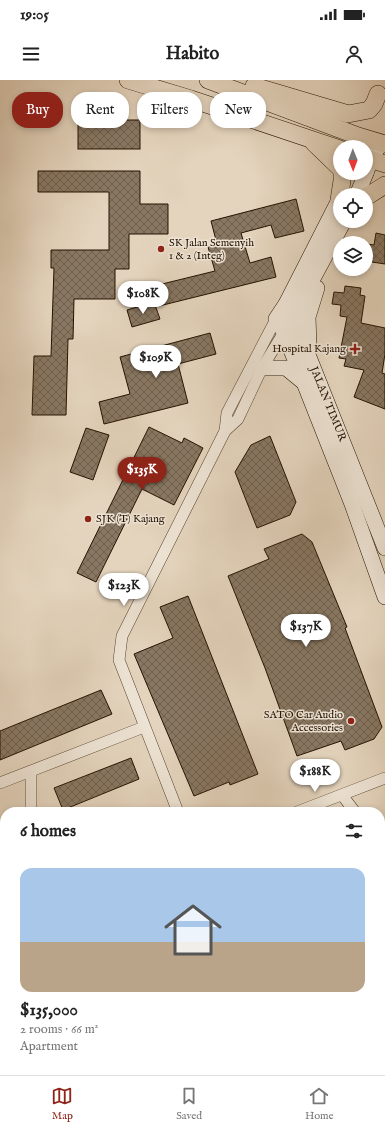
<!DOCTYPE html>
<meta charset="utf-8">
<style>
body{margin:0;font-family:"IM FELL English",serif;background:#f6f6f6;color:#222;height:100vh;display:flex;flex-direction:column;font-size:15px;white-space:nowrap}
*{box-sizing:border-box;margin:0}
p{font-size:13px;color:#767676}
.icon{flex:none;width:22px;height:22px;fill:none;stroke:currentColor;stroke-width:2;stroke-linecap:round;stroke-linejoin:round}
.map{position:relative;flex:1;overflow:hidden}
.panel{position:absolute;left:0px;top:727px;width:385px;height:268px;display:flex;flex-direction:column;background:#fff;border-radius:16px 16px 0 0;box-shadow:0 2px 6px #0003}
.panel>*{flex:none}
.guide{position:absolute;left:12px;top:12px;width:361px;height:36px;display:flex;gap:8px}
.needle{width:26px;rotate:179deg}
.buttons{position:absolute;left:333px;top:60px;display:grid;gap:8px}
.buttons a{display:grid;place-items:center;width:40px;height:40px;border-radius:50%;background:#fff;box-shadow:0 2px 6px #0003;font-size:20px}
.price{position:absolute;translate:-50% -34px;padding:0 9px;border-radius:14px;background:#fff;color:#222;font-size:13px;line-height:26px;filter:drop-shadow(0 1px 2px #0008)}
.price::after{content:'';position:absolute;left:50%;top:24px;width:12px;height:9px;margin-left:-6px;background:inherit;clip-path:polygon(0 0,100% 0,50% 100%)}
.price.selected{background:#8f2418;color:#fff}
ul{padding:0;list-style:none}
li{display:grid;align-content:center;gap:8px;height:212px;padding:0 20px}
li+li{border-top:1px solid #e0e0e0}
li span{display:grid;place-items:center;height:124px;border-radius:12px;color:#555}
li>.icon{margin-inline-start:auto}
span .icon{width:72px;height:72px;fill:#fffc;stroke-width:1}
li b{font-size:17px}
h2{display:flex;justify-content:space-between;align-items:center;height:48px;padding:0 20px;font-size:17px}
.tag{padding:0 14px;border-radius:16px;background:#fff;box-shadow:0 2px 6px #0003;font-size:14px;line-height:36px}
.tag.selected{background:#8f2418;color:#fff}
.status{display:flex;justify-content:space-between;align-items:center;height:28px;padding:0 20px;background:#fff;direction:ltr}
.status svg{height:11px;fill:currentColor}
header{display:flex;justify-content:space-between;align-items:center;height:52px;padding:0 20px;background:#fff;font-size:18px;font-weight:700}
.tabs{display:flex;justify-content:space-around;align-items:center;height:56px;border-top:1px solid #e0e0e0;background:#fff;font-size:11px;color:#767676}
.tabs a{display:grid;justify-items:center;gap:2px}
.tabs .selected{color:#8f2418}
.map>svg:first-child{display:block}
</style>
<div class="status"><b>19:05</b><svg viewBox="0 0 49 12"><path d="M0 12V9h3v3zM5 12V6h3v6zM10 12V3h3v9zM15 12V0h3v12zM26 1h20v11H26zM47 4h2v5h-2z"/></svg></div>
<header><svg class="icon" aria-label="menu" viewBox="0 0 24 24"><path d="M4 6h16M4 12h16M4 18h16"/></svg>Habito<svg class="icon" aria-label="person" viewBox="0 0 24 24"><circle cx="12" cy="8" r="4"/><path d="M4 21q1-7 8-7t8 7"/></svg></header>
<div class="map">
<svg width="385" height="995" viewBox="0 0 385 995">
<defs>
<pattern id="forest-firs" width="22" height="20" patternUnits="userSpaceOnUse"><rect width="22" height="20" fill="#c4b39d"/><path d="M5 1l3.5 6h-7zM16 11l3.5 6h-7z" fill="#a89985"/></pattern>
<pattern id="building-cross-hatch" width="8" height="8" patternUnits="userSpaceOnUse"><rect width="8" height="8" fill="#887762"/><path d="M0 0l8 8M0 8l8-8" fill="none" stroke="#6f604e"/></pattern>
</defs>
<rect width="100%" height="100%" fill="#e4d4bd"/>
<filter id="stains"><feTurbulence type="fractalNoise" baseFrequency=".005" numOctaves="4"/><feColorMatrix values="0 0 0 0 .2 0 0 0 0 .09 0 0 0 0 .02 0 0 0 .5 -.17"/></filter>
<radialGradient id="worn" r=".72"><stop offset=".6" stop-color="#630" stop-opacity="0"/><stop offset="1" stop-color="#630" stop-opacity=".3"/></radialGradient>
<g fill="url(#forest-firs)" stroke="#74624e">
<polygon points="45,990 64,990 59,991 59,995 46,995"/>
<polygon points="218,990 231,990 232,995 219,995"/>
</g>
<g fill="url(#building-cross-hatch)" stroke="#251200">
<rect x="78" y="40" width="62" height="29"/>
<polygon points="38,91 140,91 140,124 168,124 168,154 129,154 129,189 115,189 115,219 74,219 73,259 68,259 66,335 32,335 34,276 51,276 54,188 51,188 51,170 109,170 109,112 38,112"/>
<polygon points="296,119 304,151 275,158 271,145 241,153 250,183 271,177 276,197 159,226 154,206 215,191 208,167 217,164 211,141"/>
<polygon points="376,153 385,155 385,184 372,182 372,177 366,176 367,164 374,165"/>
<polygon points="345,206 361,208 360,215 365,216 361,243 385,248 385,274 382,293 385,294 385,329 354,317 364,290 344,286 346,279 339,278 347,237 340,236 341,225 332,224 334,212 344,213"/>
<polygon points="154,222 160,239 132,247 127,230"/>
<polygon points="210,253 216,274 178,284 188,323 104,344 99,322 130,314 120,277"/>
<polygon points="149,347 182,363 184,358 203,368 174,425 142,409 96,502 77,493"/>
<polygon points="86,348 109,355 93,400 70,392"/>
<polygon points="270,356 296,422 290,435 257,448 235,392 251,365"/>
<polygon points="302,454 312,462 347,547 345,548 382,647 374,659 345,670 341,661 297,676 265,588 228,496 269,479 264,469"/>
<polygon points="188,516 258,694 230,705 229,702 194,716 134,574 173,558 160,527"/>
<polygon points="101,610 112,634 0,680 0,651"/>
<polygon points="131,678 139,699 63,730 54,708"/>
</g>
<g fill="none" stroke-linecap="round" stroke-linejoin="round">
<defs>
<g id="street">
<polyline points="225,351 227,333 276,239"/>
<polyline points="31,691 31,732"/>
<polyline points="0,703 144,647"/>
<polyline points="342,715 355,732"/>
<polyline points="178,732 119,580 122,556 225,351 238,339 262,288 284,252"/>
<polyline points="297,732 385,698"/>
<polyline points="380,764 385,771"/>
<polyline points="0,875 5,875"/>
<polyline points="380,889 385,885"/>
<polyline points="211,990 212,995"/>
<polyline points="308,990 309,995"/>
</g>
<g id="secondary">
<polyline points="366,93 371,79 381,63"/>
<polyline points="357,115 366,93"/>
<polyline points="340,118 286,224 276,239 284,252 352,424 385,517"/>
<polyline points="286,224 293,237 385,468"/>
<polyline points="289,243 344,141"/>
<polyline points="309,266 308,237 317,208"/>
<polyline points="262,288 286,288 302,301"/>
</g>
<g id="primary">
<polyline points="128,0 191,19 340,69"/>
<polyline points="208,0 358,56 385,64"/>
<polyline points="254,6 348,34 369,30 374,24 378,14"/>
<polyline points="314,63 340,88"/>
<polyline points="366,78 385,84"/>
<polyline points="366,117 385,105"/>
<polyline points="339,120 342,101 342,93"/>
</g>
</defs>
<use href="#street" stroke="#55422f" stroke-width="12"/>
<use href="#secondary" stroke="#251200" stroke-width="16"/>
<use href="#primary" stroke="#251200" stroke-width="18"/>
<use href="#street" stroke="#ede3d4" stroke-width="11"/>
<use href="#secondary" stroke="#ede3d4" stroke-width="15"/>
<use href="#primary" stroke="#e4d4bd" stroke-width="17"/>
</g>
<g fill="#8f2418" stroke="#ede3d4" stroke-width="1.5">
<circle cx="161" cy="169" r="4"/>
<path d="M353 263h4v4h4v4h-4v4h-4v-4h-4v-4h4z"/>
<circle cx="88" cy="439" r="4"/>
<circle cx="351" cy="641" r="4"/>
</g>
<g text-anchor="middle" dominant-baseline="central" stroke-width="3" stroke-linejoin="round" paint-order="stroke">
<g font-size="11" fill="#251200" stroke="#ede3d4" text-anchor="start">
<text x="169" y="163">SK Jalan Semenyih<tspan x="169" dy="13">1 &amp; 2 (Integ)</tspan></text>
<text x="346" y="269" text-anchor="end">Hospital Kajang</text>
<text x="96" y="439">SJK (T) Kajang</text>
<text x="343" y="635" text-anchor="end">SATO Car Audio<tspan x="343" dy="13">Accessories</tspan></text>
</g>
<g font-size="11" fill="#251200" stroke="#ede3d4">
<text transform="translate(328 324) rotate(68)">JALAN TIMUR</text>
</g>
</g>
<rect width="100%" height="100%" filter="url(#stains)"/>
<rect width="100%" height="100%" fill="url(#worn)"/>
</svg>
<div class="buttons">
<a><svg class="needle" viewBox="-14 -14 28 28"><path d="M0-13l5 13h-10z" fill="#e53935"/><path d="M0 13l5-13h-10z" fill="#767676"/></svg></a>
<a><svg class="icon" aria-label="locate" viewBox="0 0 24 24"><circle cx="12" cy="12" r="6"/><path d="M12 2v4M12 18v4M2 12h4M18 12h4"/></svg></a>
<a><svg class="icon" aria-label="layers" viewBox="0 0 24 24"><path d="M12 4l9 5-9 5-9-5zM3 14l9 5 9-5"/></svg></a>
</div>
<b class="price" style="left:143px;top:235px">$108K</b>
<b class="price" style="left:156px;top:299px">$109K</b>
<b class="price selected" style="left:142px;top:411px">$135K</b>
<b class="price" style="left:124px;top:527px">$123K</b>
<b class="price" style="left:306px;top:568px">$137K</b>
<b class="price" style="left:315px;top:713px">$188K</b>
<div class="guide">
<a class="tag selected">Buy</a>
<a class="tag">Rent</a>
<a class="tag">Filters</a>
<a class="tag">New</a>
</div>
<section class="panel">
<h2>6 homes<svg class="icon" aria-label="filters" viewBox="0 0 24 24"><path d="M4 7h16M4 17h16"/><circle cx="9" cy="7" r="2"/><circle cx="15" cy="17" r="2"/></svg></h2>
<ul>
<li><span style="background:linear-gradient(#a9c7e8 60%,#b9a48a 0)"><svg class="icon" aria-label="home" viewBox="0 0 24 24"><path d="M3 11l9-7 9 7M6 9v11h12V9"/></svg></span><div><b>$135,000</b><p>2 rooms · 66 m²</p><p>Apartment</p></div></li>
</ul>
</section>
</div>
<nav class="tabs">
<a class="selected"><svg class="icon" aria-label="map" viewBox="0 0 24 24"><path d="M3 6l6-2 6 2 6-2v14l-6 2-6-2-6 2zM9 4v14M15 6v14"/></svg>Map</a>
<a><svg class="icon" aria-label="saved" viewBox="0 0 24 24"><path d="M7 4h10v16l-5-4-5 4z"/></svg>Saved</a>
<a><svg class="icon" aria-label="home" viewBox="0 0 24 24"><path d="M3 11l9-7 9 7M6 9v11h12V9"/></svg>Home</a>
</nav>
